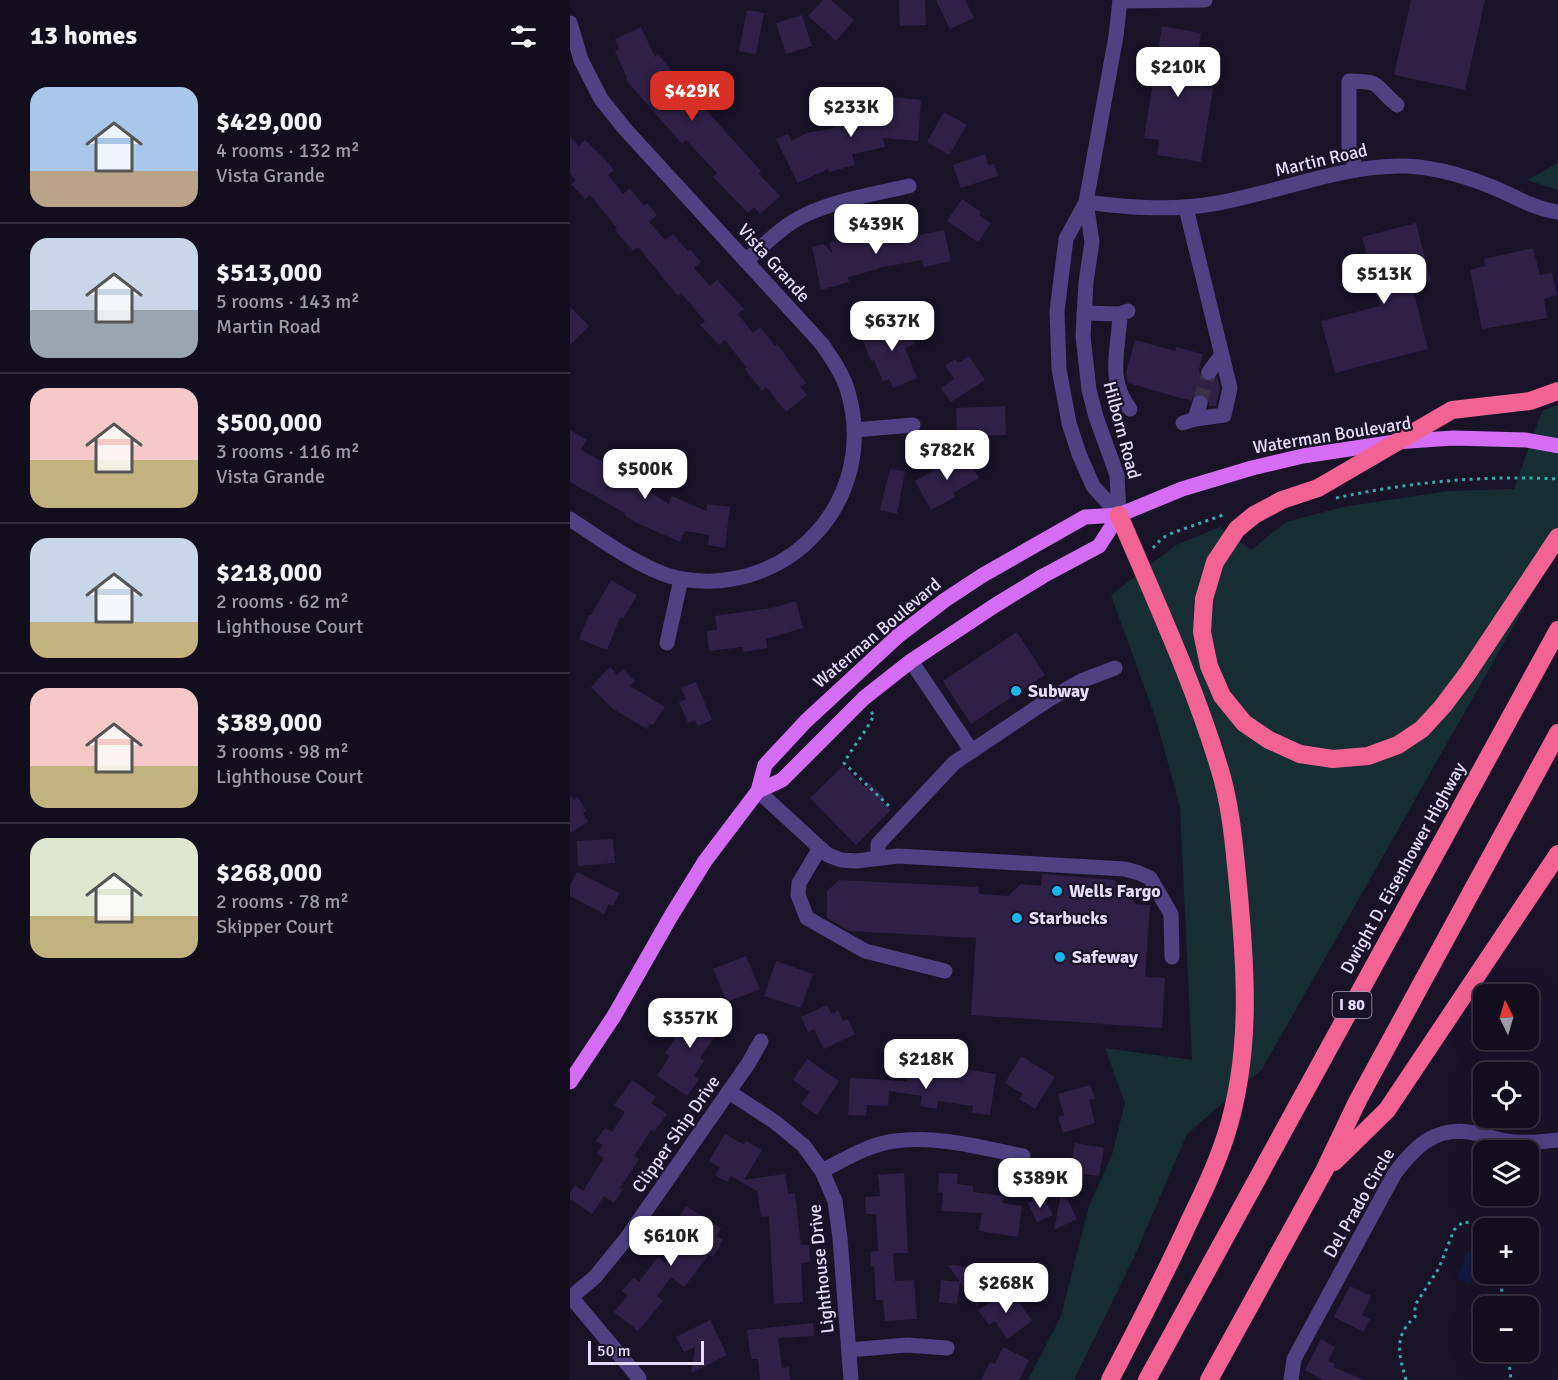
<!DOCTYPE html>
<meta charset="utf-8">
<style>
body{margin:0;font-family:Signika,sans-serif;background:#1c1727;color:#f1f3f6;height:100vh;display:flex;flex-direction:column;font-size:22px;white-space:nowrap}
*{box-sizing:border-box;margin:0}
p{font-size:20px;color:#9d9ca4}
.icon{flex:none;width:33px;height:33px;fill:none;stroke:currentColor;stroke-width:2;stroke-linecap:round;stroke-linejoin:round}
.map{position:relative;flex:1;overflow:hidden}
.drawer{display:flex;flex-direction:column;background:#130e1e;width:570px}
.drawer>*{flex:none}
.needle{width:39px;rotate:355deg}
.controls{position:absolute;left:903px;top:984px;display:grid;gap:12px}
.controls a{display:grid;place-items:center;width:66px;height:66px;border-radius:12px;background:#130e1e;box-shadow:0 6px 24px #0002,0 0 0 2px #322e3c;font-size:30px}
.scale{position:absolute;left:18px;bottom:15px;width:116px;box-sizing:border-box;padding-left:6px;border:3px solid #e5dcfc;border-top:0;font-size:16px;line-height:21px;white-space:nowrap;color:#e5dcfc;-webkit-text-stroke:4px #191328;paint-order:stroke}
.price{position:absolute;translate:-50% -51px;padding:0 14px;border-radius:12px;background:#fff;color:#222;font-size:20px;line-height:39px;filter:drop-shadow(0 2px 3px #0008)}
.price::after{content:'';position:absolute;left:50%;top:36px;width:18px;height:14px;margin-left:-9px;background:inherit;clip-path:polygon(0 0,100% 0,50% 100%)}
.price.on{background:#d93025;color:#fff}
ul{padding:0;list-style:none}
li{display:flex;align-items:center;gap:18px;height:150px;padding:0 30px}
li+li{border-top:2px solid #322e3c}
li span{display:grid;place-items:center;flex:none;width:168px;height:120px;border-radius:18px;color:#555}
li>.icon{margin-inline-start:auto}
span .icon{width:72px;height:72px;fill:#fffc;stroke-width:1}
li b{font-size:26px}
h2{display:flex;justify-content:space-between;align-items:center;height:72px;padding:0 30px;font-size:26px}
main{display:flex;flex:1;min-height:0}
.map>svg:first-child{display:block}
</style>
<main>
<section class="drawer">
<h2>13 homes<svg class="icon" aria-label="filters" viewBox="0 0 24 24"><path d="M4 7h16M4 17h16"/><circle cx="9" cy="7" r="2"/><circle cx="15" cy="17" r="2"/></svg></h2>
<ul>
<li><span style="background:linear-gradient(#a9c7e8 70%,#b9a48a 0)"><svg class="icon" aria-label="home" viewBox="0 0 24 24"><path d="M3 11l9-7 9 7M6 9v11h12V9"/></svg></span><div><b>$429,000</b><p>4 rooms · 132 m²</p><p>Vista Grande</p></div></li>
<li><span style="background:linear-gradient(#c9d6e8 60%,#9aa5b1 0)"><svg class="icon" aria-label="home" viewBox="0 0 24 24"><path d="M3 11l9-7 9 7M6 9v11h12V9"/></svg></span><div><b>$513,000</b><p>5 rooms · 143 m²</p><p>Martin Road</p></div></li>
<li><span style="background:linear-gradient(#f6c9c9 60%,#c2b280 0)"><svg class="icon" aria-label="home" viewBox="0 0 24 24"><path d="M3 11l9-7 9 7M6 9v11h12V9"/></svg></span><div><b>$500,000</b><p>3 rooms · 116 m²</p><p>Vista Grande</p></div></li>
<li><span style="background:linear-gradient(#c9d6e8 70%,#c2b280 0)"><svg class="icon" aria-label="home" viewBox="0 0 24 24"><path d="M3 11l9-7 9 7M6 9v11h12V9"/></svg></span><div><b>$218,000</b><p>2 rooms · 62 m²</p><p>Lighthouse Court</p></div></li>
<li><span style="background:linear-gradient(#f6c9c9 65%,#c2b280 0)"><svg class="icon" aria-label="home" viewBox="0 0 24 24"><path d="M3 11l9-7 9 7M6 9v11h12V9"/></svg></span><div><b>$389,000</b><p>3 rooms · 98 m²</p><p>Lighthouse Court</p></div></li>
<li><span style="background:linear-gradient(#dfe7d0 65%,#c2b280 0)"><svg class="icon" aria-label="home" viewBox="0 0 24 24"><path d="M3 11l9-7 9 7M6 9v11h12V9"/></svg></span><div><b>$268,000</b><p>2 rooms · 78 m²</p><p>Skipper Court</p></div></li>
</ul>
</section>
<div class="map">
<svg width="988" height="1380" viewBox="0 0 988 1380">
<rect width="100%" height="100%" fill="#191328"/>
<g fill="#162e31">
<polygon points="988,163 988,190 957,180"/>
<polygon points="988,405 988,548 692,1069 617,1134 565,1255 504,1380 458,1380 491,1316 519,1206 542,1155 555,1103 535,1048 622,1060 610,807 586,719 541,595 606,545 650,527 681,550 716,522 773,507 878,491 944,489 972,411"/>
</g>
<polygon fill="#101b44" points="897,1252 910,1258 899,1283 887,1278"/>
<g fill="#2e2047">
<polygon points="253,0 261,0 284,20 266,41 238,16"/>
<polygon points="329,0 355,0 356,25 330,26"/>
<polygon points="366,0 395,0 404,18 380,29"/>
<polygon points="841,0 915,0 895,90 824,75"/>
<polygon points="177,10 194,13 186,54 169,51"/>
<polygon points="232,15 242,46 216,54 206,23"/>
<polygon points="592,26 631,33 623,84 643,88 631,162 587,155 589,140 574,138"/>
<polygon points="71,27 85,57 88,54 108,79 191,171 189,174 210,196 190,214 184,207 178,213 143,177 147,173 116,140 112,144 56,80 57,78 45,51 49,49 45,39"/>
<polygon points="322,97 351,100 348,141 313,138 315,147 282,154 285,165 259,172 258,169 228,183 206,139 218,134 221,141 237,133 265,128 263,120 322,105"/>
<polygon points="374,112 397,125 379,155 357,142"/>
<polygon points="0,136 9,146 15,140 33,157 44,170 38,175 53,194 60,188 74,206 77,203 87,215 79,222 95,240 103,234 118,251 120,249 131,262 124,268 140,286 147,280 174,309 168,314 183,333 190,327 205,346 207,344 236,383 231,387 237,395 216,412 196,387 192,391 175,369 177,368 155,340 149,345 130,325 135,321 111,293 108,296 68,247 63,251 45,230 47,228 20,195 15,199 1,184 6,180 0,174"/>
<polygon points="415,154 418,165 424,164 428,176 391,188 383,165"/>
<polygon points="392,199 411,212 409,215 421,223 408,242 377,221"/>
<polygon points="846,223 861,281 842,286 858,349 765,373 751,321 810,306 792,237"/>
<polygon points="298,229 301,240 335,234 336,238 374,230 381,261 354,267 352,260 308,268 308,269 278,277 279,282 251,290 242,247 254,244 263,254 259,243 281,236 280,233"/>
<polygon points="963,248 970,275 982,273 987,295 974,299 977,318 912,329 900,270 915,266 914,259"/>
<polygon points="0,307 19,326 0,345"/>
<polygon points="335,318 345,344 335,348 347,378 323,388 319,379 313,382 304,360 301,361 291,336"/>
<polygon points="565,340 605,351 606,347 633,354 629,369 630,376 638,382 647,377 650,388 646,406 639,406 638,397 632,394 624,395 621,401 558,383 556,373"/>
<polygon points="399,356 415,380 381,402 371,388 384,379 375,366 385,359 388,363"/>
<polygon points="435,406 436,435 387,437 386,408"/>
<polygon points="0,430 17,440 11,450 66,480 65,482 99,504 102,496 136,511 137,504 160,507 155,548 138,545 139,535 115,531 110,542 65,522 54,515 55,513 0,482"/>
<polygon points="394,453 409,478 383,493 385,497 361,510 345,481"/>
<polygon points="320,469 335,471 327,514 310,510"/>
<polygon points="41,580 67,595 53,619 50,617 37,650 9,639 19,615 21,615"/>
<polygon points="226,601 233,628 196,639 197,648 173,652 172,647 139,651 137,631 147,630 145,616 202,608"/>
<polygon points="447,632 475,675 401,724 373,681"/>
<polygon points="40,667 47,675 53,669 65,681 60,686 95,707 83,725 80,724 77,729 43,709 21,687"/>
<polygon points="126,682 142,720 128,726 125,720 118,723 109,702 116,699 111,688"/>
<polygon points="273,766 296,788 298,782 315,797 311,801 321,810 286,845 240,798"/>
<polygon points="0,794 4,800 8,797 16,811 13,813 18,822 0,833"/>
<polygon points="43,839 45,863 8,866 7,841"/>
<polygon points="7,872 49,893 43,906 39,904 34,914 0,896 0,886"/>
<polygon points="472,874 546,880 545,891 553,892 557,899 561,897 565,904 580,905 575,977 595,978 592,1028 401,1015 406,938 280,931 257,918 257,891 269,880 408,887 409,894 438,896 451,884 471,886"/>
<polygon points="176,956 190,989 157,1002 143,969"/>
<polygon points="206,961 243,974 231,1008 194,996"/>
<polygon points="128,1001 151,1016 141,1031 146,1035 130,1058 134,1061 124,1076 129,1079 117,1096 87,1076 100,1056 95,1053 114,1026 112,1024"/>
<polygon points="257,1005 261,1014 268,1010 273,1021 278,1019 285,1034 254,1049 244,1029 238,1032 231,1017"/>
<polygon points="451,1056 485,1077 465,1109 449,1099 453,1094 435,1083"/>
<polygon points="237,1059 269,1081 247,1115 231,1104 240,1092 223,1080"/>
<polygon points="339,1067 386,1075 387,1068 426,1074 420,1115 402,1113 403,1106 368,1101 367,1109 350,1106 352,1096 319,1091 318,1106 297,1105 296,1116 278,1115 280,1078 336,1081"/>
<polygon points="62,1080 86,1097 81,1103 97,1114 84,1132 81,1130 64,1156 69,1159 50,1188 53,1189 44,1203 34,1196 22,1214 0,1199 0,1193 5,1185 13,1191 34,1158 27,1154 33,1145 26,1141 35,1128 42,1132 55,1112 44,1105"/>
<polygon points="520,1085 525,1099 519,1100 525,1123 493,1133 488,1117 494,1115 488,1094"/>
<polygon points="155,1134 174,1145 176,1141 192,1150 174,1180 215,1174 218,1194 225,1193 231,1245 239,1245 240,1262 231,1263 233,1302 204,1304 199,1216 191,1217 187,1191 161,1176 157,1182 145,1175 150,1167 139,1161"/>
<polygon points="505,1143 534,1148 529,1176 514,1174 513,1181 493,1178 496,1160 502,1161"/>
<polygon points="334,1173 338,1253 323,1253 325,1281 344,1280 347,1319 315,1321 313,1300 306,1300 304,1266 301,1266 300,1252 308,1251 306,1214 296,1214 295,1197 310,1196 308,1175"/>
<polygon points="369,1173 388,1174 387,1184 403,1186 403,1192 434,1196 433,1203 452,1206 448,1237 409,1231 412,1213 371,1211 373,1193 368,1192"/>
<polygon points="492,1188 507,1219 484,1230"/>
<polygon points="473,1196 483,1215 467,1222 458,1203"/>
<polygon points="116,1206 151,1228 146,1236 153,1240 143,1257 139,1255 114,1287 101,1277 87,1296 93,1301 68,1331 44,1312 58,1295 52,1291 64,1277 69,1282 88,1257 95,1263 114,1239 100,1231"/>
<polygon points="378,1265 411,1268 408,1308"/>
<polygon points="371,1280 390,1282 387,1304 369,1302"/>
<polygon points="780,1286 801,1296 792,1315 800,1319 793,1332 764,1317"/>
<polygon points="440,1289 462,1321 437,1339 425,1321 419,1325 408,1310"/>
<polygon points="140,1320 157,1355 121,1373 125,1347 114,1352 106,1337"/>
<polygon points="243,1323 244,1336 208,1338 212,1368 219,1367 220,1380 190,1380 188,1359 181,1359 177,1330"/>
<polygon points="751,1339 765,1347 758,1361 765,1364 763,1367 794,1380 753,1380 735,1370"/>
<polygon points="433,1347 459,1360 449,1380 411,1380 420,1362 425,1364"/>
</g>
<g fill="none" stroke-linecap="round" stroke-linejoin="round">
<polyline stroke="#383148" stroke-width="15" stroke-dasharray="15 8" stroke-linecap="butt" points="630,403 639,372"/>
<g stroke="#3ba7b1" stroke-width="3" stroke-dasharray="3 4.5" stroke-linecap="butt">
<path d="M766,498C840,482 913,475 988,479"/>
<polyline points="583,548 592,538 602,533 653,515"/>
<path d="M301,712L304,715C296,732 283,746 274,763L321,808"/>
<polyline points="929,1274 932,1288 930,1306"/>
<polyline points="938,1352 941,1380"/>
<path d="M836,1380C829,1355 823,1336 845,1317V1306L847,1302L869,1268L884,1230L893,1222L922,1226L927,1228"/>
</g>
<g stroke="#4e4283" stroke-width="15">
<polyline points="550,1 635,0"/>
<path d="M0,23L11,60L31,99L55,129L252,344C262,359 273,374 278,392C309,497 221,597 112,579C76,573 31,539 0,519"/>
<path d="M786,170L779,147V81C813,81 804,86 827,105"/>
<path d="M516,202C560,208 604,211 648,203C709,192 769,166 831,166C861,166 892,175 920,186C943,195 963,209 988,212"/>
<polyline points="516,202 496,239 487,311 489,369 499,423 509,454 523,486 549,515"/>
<path d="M176,261C194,245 213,225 235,215C267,200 304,194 339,186"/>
<polyline points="514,313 550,314 558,311"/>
<path d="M550,314C549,350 536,378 560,409"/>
<polyline points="639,372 651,356"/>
<polyline points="625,419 630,403"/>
<polyline points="613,423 625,419 654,415 660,388 616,208"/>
<polyline points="284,430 343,425"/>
<polyline points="549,515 547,475 526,417 519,390 513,336 516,282 522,242 516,202 546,36 550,0"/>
<polyline points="97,643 111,579"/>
<polyline points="341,661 401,750"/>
<polyline points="188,791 250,848 258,855 271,860 286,861 328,856 555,869 569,873 580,878 601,914 602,957"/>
<polyline points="250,848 229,883 228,895 237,918 295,951 375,971"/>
<polyline points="308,858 308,844 384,763 478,700 511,681 545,668"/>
<polyline points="159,1092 205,1122 234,1146 252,1171 265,1201 270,1238 281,1380"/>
<path d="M252,1171C275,1159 299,1144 325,1141C368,1135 412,1148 453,1156"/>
<polyline points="1,1297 69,1378"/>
<polyline points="0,1298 25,1277 56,1239 178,1064 191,1041"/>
<polyline points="279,1350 337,1345 377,1348"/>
<path d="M721,1380L724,1359L825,1173C845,1147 864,1127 899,1132C912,1134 924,1139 936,1141C953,1144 971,1142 988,1140"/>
</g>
<g stroke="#d46df3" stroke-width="15">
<polyline points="188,791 212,780 294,698 341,661 424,606 473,576 529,546 549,515"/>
<polyline points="0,1082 44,1016 101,916 135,861 188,791 195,765 236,721 328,636 375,600 413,575 515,517 549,515 612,489 682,468 733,456 825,442 883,438 956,440 988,446"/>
</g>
<g stroke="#f26292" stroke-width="18">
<polyline points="988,391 960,401 882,410 748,488 712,500 684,515 667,529 645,562 634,599 632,632 639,666 652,696 674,723 699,740 730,754 763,759 798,756 828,745 852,729 873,706 897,674 988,537"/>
<polyline points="764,1162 817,1110 988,854"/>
<path d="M540,1380C567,1328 594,1277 618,1224C632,1195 646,1166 656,1135C682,1053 676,969 668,885C664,845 661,805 649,767C623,681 584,598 549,515"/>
<polyline points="577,1380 988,630"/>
<polyline points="639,1380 754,1171 788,1100 988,733"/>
</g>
</g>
<g fill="#19b7eb" stroke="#191328" stroke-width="2">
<circle cx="446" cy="691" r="6"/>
<circle cx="487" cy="891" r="6"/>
<circle cx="447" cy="918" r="6"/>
<circle cx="490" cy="957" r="6"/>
</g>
<g text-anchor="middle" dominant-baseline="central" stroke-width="4.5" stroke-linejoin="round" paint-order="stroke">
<rect fill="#191328" stroke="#a8a0bc" stroke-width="1.5" x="762.5" y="992" width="39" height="26" rx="4.5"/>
<g font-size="16" font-weight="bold" fill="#e5dcfc">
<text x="782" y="1005">I 80</text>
</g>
<g font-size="18" fill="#e5dcfc" stroke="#191328">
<text transform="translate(751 160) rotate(-13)">Martin Road</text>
<text transform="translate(204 263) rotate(48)">Vista Grande</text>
<text transform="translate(552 430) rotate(75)">Hilborn Road</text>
<text transform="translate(762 435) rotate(-9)">Waterman Boulevard</text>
<text transform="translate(307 633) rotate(-40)">Waterman Boulevard</text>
<text transform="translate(833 868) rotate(-61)">Dwight D. Eisenhower Highway</text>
<text transform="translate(106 1134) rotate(-55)">Clipper Ship Drive</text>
<text transform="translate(789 1203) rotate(-60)">Del Prado Circle</text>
<text transform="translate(251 1269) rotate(-96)">Lighthouse Drive</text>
</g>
<g font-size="18" font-weight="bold" fill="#e5dcfc" stroke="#191328" text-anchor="start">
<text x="458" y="691">Subway</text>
<text x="499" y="891">Wells Fargo</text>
<text x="459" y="918">Starbucks</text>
<text x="502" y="957">Safeway</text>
</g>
</g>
</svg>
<div class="controls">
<a><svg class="needle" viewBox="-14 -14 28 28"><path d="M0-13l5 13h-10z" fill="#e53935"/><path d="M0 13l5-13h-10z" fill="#9d9ca4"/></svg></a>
<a><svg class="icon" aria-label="locate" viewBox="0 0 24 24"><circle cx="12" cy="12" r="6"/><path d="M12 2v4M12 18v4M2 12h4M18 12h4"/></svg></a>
<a><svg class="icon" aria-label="layers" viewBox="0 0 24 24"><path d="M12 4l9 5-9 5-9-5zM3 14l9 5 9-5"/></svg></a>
<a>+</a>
<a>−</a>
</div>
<div class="scale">50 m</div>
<b class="price" style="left:608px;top:98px">$210K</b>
<b class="price on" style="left:122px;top:122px">$429K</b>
<b class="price" style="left:281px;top:138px">$233K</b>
<b class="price" style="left:306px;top:255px">$439K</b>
<b class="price" style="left:814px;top:305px">$513K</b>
<b class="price" style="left:322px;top:352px">$637K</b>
<b class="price" style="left:377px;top:481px">$782K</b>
<b class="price" style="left:75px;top:500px">$500K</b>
<b class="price" style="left:120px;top:1049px">$357K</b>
<b class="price" style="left:356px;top:1090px">$218K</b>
<b class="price" style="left:470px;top:1209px">$389K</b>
<b class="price" style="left:101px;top:1267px">$610K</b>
<b class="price" style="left:436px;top:1314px">$268K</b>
</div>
</main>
